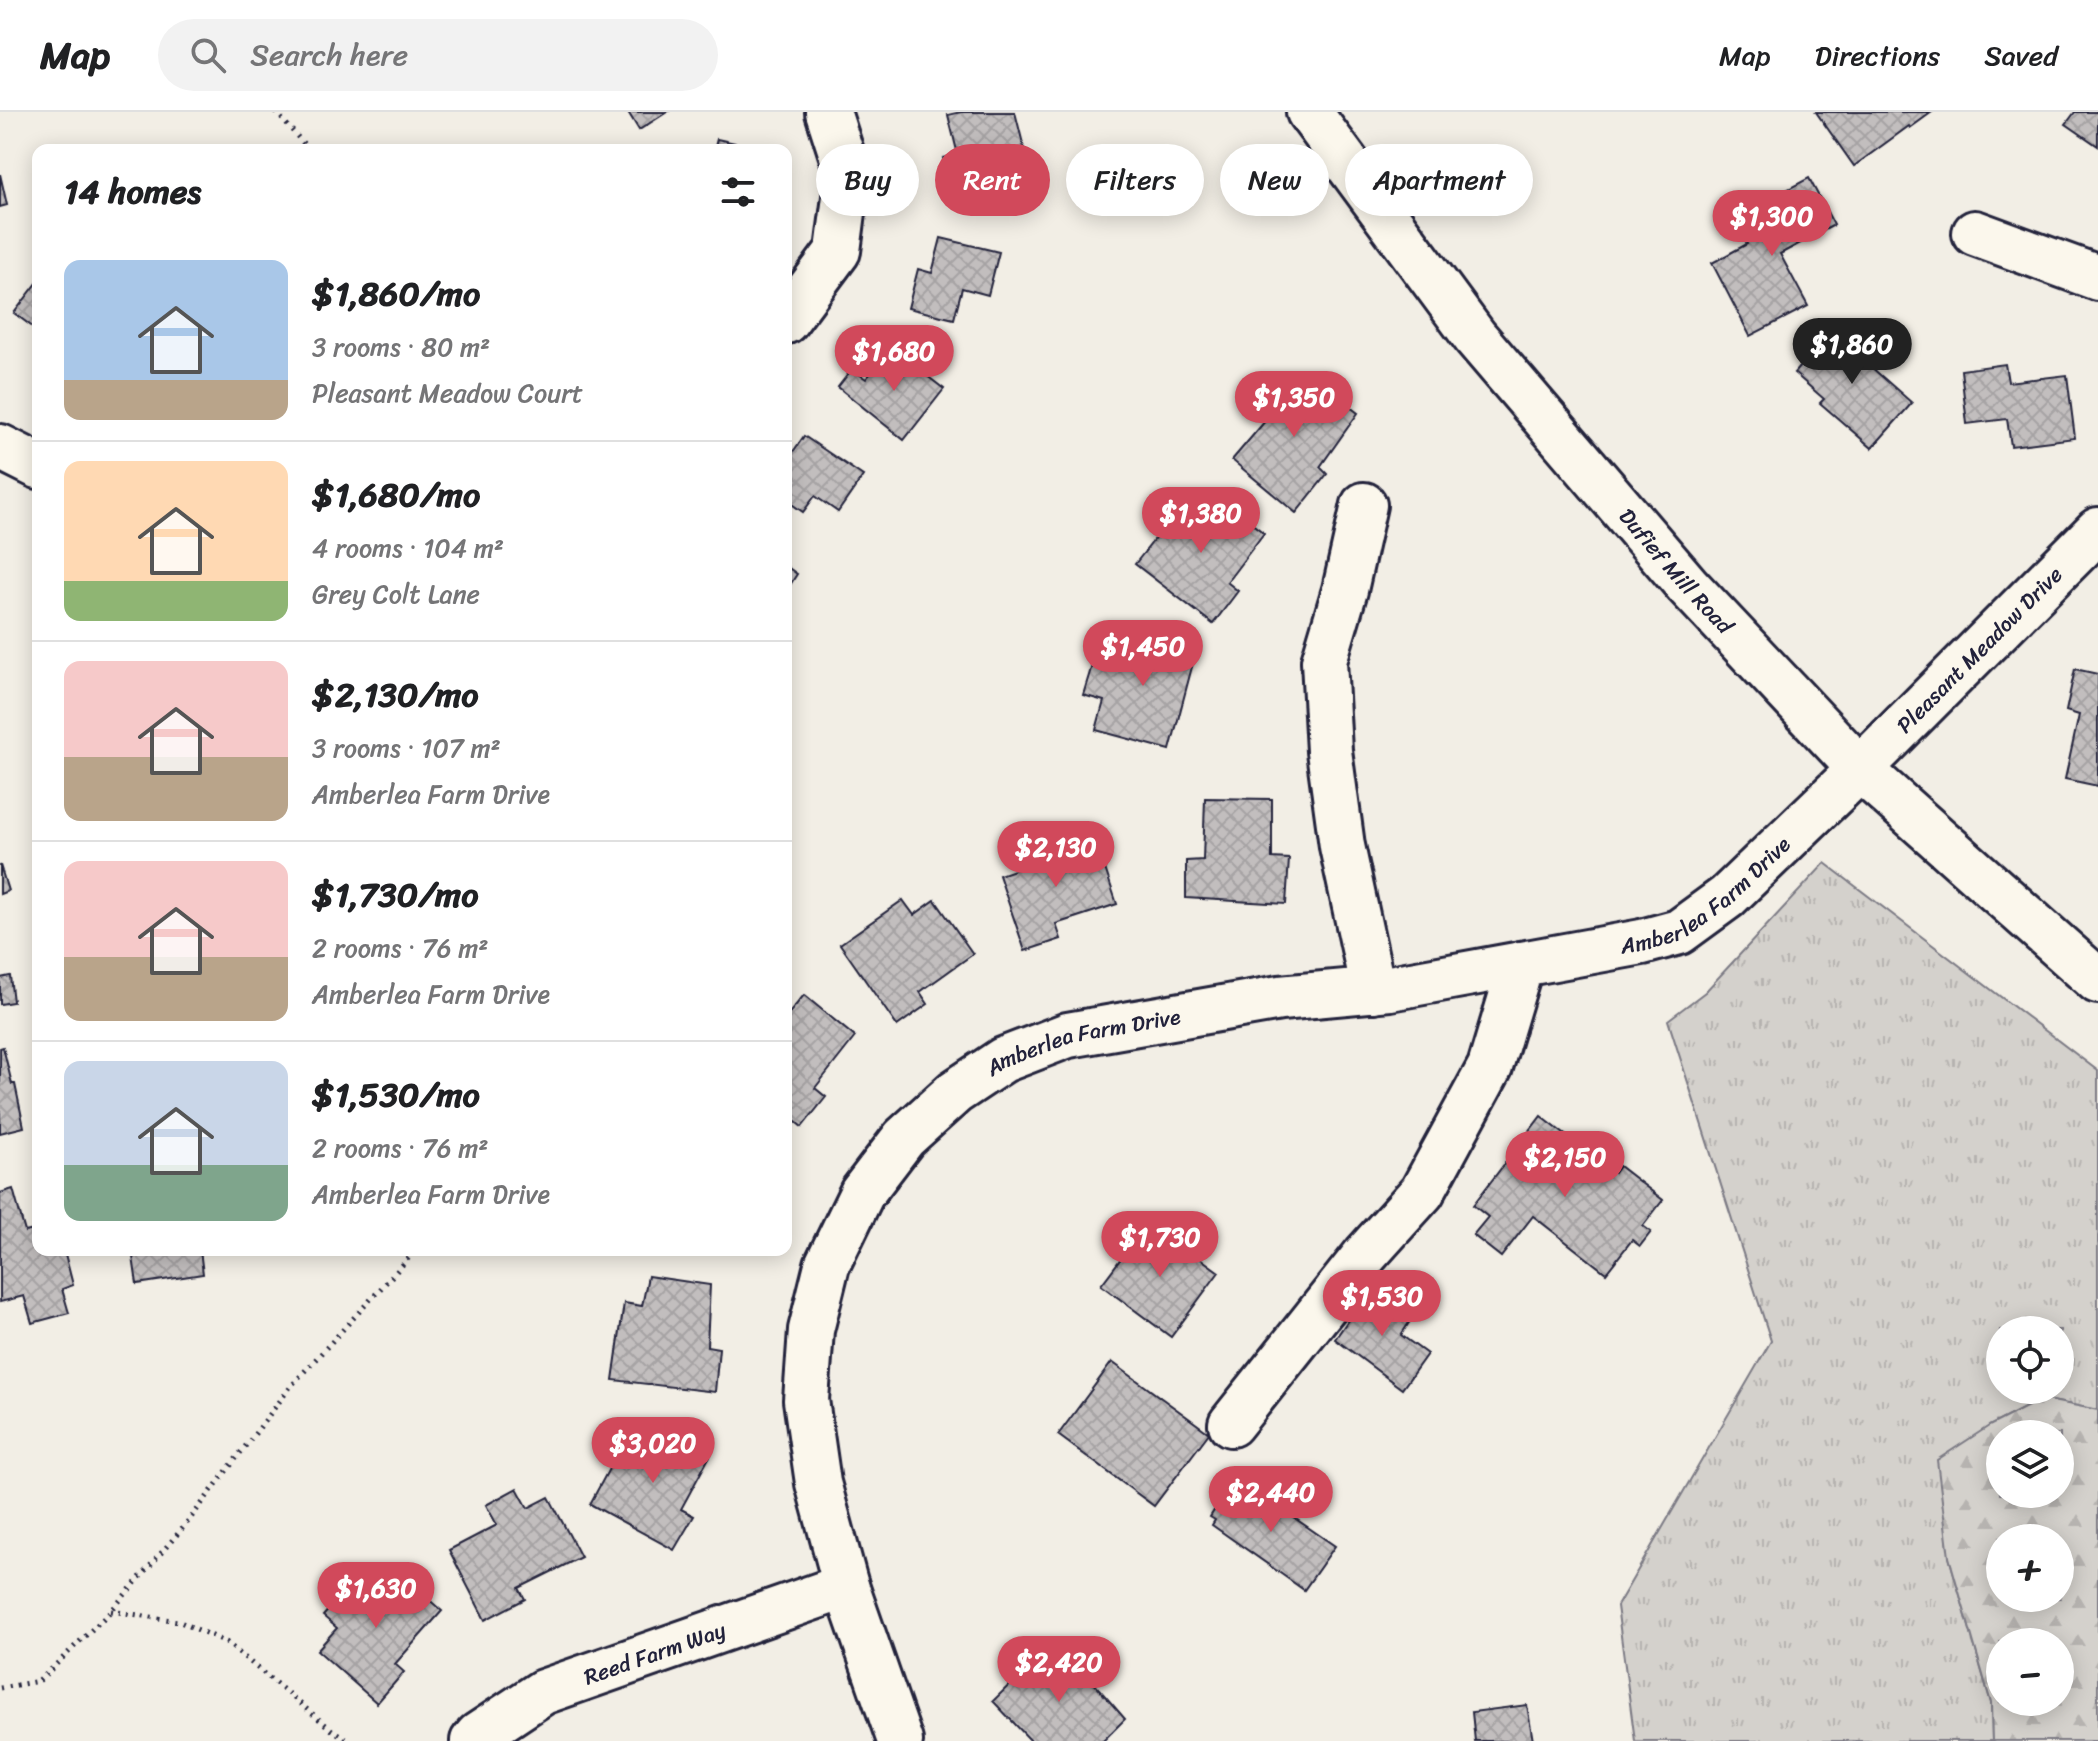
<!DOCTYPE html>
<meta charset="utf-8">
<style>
body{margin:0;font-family:Sriracha,sans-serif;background:#f2f2f2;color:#202124;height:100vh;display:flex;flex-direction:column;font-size:30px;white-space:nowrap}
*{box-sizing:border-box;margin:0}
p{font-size:26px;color:#757577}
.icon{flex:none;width:44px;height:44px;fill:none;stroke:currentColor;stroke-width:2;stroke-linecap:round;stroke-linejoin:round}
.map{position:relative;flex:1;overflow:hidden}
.sheet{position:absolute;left:32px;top:32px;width:760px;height:1112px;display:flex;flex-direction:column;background:#fff;border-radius:16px;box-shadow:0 4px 20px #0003}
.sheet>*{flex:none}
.top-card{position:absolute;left:816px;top:32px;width:760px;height:72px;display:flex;gap:16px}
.buttons{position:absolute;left:1986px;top:1204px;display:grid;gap:16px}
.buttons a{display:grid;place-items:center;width:88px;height:88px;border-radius:50%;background:#fff;box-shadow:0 4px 20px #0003;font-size:40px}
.price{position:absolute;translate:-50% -68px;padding:0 18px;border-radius:28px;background:#d1495b;color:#fff;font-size:26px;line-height:52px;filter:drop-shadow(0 2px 4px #0008)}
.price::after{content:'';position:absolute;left:50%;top:48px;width:24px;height:18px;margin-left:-12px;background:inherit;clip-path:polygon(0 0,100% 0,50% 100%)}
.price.active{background:#222;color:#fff}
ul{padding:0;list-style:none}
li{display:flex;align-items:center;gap:24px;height:200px;padding:0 32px}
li+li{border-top:2px solid #e0e0e0}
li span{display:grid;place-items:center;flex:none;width:224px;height:160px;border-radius:16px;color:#555}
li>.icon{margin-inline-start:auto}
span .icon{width:96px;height:96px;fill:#fffc;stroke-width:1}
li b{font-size:34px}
h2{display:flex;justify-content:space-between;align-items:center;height:96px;padding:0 32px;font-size:34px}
.chip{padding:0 28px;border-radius:36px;background:#fff;box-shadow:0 4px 20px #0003;font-size:28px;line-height:72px}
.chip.active{background:#d1495b;color:#fff}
header{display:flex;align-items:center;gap:48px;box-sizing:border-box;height:112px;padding:0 40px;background:#fff;border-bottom:2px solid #e0e0e0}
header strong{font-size:38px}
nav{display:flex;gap:44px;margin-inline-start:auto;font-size:28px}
.search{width:560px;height:72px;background:#f2f2f2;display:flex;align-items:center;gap:20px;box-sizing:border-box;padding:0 28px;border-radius:44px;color:#757577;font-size:30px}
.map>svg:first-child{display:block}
</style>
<header>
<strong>Map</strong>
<div class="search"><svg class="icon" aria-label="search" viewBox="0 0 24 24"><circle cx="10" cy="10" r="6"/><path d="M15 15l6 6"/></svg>Search here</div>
<nav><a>Map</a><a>Directions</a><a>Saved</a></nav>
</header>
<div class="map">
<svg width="2098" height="1629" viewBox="0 0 2098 1629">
<defs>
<pattern id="grass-tufts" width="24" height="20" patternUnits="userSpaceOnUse" patternTransform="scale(2)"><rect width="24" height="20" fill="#d4d1cc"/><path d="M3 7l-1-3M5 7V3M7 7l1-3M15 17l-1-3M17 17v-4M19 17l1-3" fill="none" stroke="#b6b3b0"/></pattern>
<pattern id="forest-firs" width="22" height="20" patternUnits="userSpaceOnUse" patternTransform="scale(2)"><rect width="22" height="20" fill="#d4d1cc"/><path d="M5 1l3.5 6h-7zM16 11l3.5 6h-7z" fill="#b6b3b0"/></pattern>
<pattern id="building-cross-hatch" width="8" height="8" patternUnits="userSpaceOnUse" patternTransform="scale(2)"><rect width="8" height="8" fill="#c2bebe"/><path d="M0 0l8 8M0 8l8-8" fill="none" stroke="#a6a3a4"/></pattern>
</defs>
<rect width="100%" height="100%" fill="#f2eee5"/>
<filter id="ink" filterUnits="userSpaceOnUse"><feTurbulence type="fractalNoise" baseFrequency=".0125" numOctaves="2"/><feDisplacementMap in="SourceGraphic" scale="16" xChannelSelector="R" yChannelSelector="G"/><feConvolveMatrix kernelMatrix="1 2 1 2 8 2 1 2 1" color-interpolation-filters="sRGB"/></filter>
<g filter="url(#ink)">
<path fill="url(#grass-tufts)" stroke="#7b7a84" stroke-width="2" fill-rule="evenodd" d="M1825,751L2098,959V1298L2042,1287L1989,1314L1949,1445L1991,1591L1992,1629H1635L1617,1494L1771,1229L1668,908L1705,880ZM2000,1218H2060V1278H2000Z"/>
<path fill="url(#forest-firs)" stroke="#7b7a84" stroke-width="2" fill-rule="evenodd" d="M2042,1287L2098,1298V1629H1992L1991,1591L1949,1445L1937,1348L1989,1314ZM2000,1322H2060V1382H2000ZM2000,1426H2060V1486H2000ZM2000,1530H2060V1590H2000Z"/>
<g fill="url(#building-cross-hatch)" stroke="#22223b" stroke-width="2">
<polygon points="628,0 667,0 639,18"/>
<polygon points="961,0 1015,0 1028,52 993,60 997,76 953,86 943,46 958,43 948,3"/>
<polygon points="1816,0 1932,0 1910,16 1909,14 1854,54"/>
<polygon points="2075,0 2098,0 2098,34 2066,12"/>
<polygon points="717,27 758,36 758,38 714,38"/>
<polygon points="0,62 7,93 0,95"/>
<polygon points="1809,66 1834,113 1780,142 1808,194 1750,224 1712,151 1747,132 1737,112 1777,91 1773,85"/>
<polygon points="941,126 999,140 988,183 962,176 954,207 908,196 918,157 932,161"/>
<polygon points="38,170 38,219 14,201"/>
<polygon points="1838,210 1870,238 1862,247 1912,291 1872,336 1820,291 1824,287 1794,261"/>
<polygon points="891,236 944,277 904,328 838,275 852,257 866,267"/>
<polygon points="2005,252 2008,270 2067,263 2075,326 2011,334 2007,307 1967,312 1961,258"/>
<polygon points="1306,261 1358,301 1320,355 1327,362 1296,401 1232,348 1266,308 1246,298 1273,267 1292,279"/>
<polygon points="804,324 863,364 838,400 815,384 803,400 786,388 786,350"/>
<polygon points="1212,381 1264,421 1227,470 1238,479 1213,512 1135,452 1184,390 1197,401"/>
<polygon points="786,454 797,462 786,479"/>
<polygon points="1123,516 1197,536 1170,638 1096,618 1104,589 1083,583 1093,550 1112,556"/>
<polygon points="2075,557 2098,562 2098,674 2065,667 2079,603 2066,599"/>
<polygon points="1205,686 1272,687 1272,746 1289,747 1286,792 1186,786 1186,749 1203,748"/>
<polygon points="1063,719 1070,739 1096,730 1117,792 1056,812 1061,827 1025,839 999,763 1037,750 1030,730"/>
<polygon points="0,753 8,779 0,782"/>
<polygon points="903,788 914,803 935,788 973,842 920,880 928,892 897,914 840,832"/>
<polygon points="10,864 13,890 0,892 0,866"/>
<polygon points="804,883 855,925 815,976 826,985 802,1015 786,1002 786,905"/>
<polygon points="3,935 12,972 15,972 24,1015 0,1021 0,936"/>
<polygon points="1541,1004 1614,1061 1619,1054 1663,1088 1643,1114 1651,1120 1640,1134 1632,1128 1606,1161 1533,1104 1501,1145 1473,1123 1488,1105 1473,1093"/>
<polygon points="13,1077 25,1120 38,1117 38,1138 64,1138 73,1173 62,1177 69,1201 32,1211 24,1184 0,1190 0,1081"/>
<polygon points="1149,1109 1219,1160 1171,1225 1101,1173"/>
<polygon points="132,1138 200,1138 203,1162 137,1172"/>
<polygon points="648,1164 710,1173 707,1234 719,1236 715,1280 613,1268 624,1191 642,1194"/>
<polygon points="1372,1174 1414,1203 1401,1223 1427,1242 1402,1277 1335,1227"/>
<polygon points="1112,1250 1209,1321 1154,1394 1058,1323"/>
<polygon points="653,1311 711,1342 681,1397 694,1404 674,1438 590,1392 626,1325 641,1333"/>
<polygon points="1235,1365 1335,1434 1304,1478 1212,1413 1215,1408 1210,1405"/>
<polygon points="517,1376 528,1396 549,1385 581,1445 519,1476 525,1487 485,1508 449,1438 497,1413 486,1393"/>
<polygon points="393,1456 442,1499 395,1552 404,1560 377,1591 317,1538 337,1516 323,1504 364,1458 379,1471"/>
<polygon points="1067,1540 1125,1607 1103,1629 1031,1629 993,1589 1041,1542 1050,1554"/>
<polygon points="1527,1593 1533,1629 1475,1629 1472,1600"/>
</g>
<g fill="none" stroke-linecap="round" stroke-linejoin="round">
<defs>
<g id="minor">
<polyline points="1975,121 2098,166"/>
<polyline points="786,209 838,139 848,62 828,0"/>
<polyline points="0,335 38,354"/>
<polyline points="1364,393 1345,478 1324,549 1329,639 1342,734 1373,878"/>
<polyline points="1231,1312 1366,1142 1422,1080 1490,955 1521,852"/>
<path id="s1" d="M473,1629L478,1623L543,1580L846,1474"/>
<path id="s2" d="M900,1629L846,1474L818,1371L806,1288L811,1218L827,1153L862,1081L904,1026L955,980L1003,948L1068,923L1280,886L1390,876L1642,830L1679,820L1727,785L1860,657L2098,418"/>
</g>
<g id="major">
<path id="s3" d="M1309,0L1475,225L1687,473L1860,657L2098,869"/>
</g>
</defs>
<use href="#minor" stroke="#22223b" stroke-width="50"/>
<use href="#major" stroke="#22223b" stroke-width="50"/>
<g stroke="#22223b" stroke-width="5" stroke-dasharray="2 6" stroke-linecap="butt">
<polyline points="276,0 309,38"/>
<polyline points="111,1499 178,1509 226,1530 332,1618 350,1629"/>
<polyline points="0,1576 39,1569 111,1499 187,1411 292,1273 416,1138"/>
</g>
<use href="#minor" stroke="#fbf7ec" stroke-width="44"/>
<use href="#major" stroke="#fbf7ec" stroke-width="44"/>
</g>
</g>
<g text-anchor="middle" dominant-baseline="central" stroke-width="7" stroke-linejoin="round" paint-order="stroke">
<g font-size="22" fill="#22223b" stroke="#fbf7ec">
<text stroke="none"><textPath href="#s3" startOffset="588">Dufief Mill Road</textPath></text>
<text stroke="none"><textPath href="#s2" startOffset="1870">Pleasant Meadow Drive</textPath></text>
<text stroke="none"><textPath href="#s2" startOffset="1498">Amberlea Farm Drive</textPath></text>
<text stroke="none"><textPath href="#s2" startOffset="850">Amberlea Farm Drive</textPath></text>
<text stroke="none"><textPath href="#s1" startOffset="204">Reed Farm Way</textPath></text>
</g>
</g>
</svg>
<div class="buttons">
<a><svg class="icon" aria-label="locate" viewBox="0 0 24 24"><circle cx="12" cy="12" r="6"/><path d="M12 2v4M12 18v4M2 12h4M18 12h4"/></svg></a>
<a><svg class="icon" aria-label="layers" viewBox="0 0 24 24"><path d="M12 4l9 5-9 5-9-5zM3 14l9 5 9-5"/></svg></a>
<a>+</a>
<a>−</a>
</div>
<b class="price" style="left:1772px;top:146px">$1,300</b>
<b class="price active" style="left:1852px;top:274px">$1,860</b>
<b class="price" style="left:894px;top:281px">$1,680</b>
<b class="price" style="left:1294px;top:327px">$1,350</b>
<b class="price" style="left:1201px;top:443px">$1,380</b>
<b class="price" style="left:1143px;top:576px">$1,450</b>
<b class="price" style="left:1056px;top:777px">$2,130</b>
<b class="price" style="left:1565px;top:1087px">$2,150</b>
<b class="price" style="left:1160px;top:1167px">$1,730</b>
<b class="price" style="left:1382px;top:1226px">$1,530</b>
<b class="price" style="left:653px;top:1373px">$3,020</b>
<b class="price" style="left:1271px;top:1422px">$2,440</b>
<b class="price" style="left:376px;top:1518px">$1,630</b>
<b class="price" style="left:1059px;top:1592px">$2,420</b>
<div class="top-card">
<a class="chip">Buy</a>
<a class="chip active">Rent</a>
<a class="chip">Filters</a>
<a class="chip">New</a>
<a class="chip">Apartment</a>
</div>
<section class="sheet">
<h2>14 homes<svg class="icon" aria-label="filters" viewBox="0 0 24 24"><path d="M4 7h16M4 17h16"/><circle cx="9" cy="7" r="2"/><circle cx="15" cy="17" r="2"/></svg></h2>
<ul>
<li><span style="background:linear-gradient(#a9c7e8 75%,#b9a48a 0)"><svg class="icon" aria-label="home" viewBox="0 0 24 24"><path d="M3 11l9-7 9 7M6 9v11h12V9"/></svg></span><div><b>$1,860/mo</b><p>3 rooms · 80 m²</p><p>Pleasant Meadow Court</p></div></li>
<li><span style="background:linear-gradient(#ffd9b3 75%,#8fb573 0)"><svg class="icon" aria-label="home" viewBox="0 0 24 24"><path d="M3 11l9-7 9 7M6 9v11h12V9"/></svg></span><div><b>$1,680/mo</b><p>4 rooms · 104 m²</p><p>Grey Colt Lane</p></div></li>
<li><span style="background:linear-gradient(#f6c9c9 60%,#b9a48a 0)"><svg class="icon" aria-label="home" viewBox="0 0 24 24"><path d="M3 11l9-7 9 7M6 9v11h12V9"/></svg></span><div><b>$2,130/mo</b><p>3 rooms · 107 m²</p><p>Amberlea Farm Drive</p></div></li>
<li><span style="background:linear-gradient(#f6c9c9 60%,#b9a48a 0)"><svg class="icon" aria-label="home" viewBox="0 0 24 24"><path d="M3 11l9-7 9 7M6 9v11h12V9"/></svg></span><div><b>$1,730/mo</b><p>2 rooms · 76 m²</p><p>Amberlea Farm Drive</p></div></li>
<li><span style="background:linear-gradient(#c9d6e8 65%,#7fa58c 0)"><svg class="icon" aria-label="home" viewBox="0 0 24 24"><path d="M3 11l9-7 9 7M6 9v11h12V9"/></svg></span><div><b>$1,530/mo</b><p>2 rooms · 76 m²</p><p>Amberlea Farm Drive</p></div></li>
</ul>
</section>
</div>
